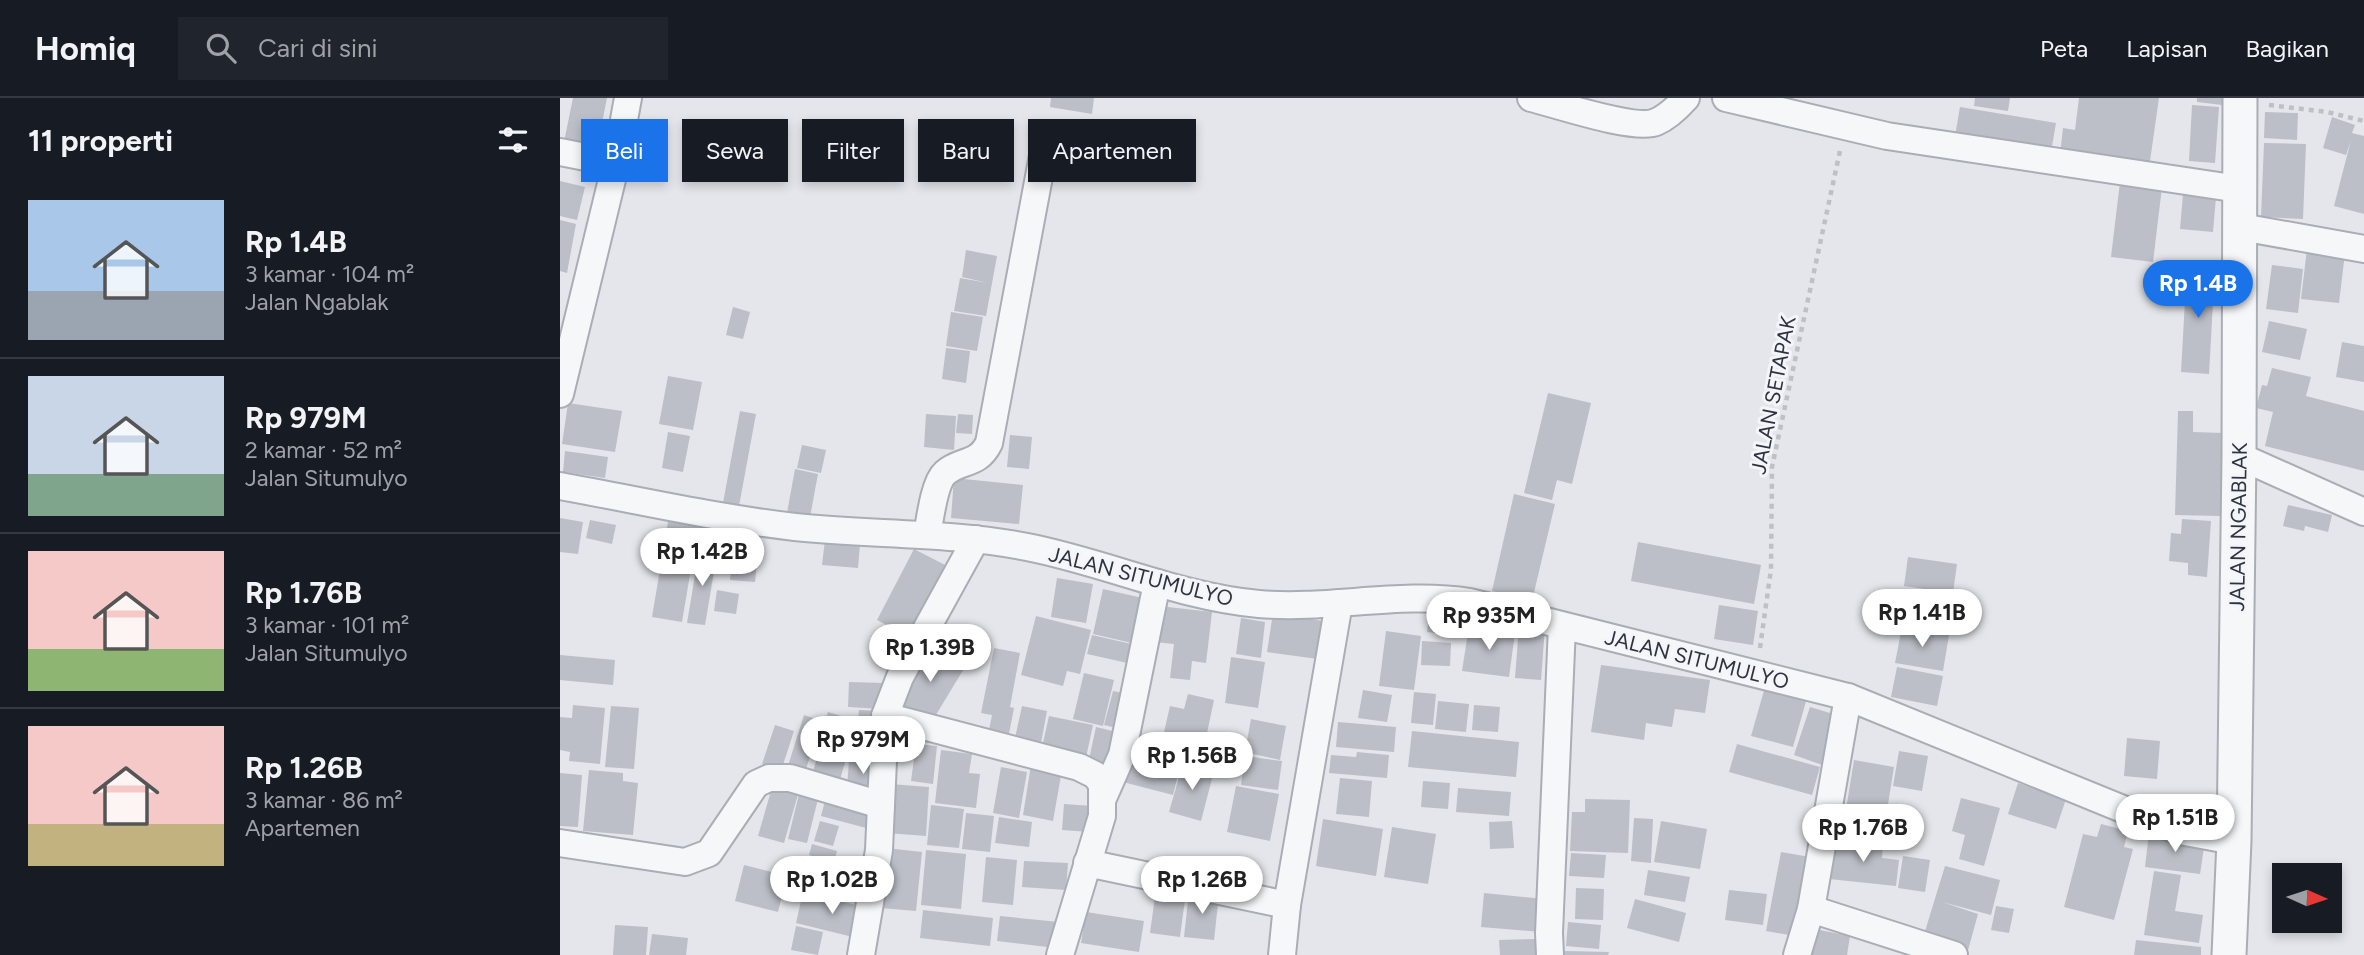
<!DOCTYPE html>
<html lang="id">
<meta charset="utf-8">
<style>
body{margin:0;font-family:Figtree,sans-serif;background:#20242c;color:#f1f3f6;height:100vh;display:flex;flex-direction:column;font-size:26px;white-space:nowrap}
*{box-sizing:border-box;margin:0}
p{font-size:23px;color:#9ea1a6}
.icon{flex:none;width:38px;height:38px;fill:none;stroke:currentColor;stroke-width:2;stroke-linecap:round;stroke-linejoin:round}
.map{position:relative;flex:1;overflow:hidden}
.details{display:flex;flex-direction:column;background:#171b24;width:560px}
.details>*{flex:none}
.guide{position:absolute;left:21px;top:21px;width:665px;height:63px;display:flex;gap:14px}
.needle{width:46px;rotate:93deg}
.fabs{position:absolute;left:1712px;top:765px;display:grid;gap:14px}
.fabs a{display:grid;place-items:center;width:70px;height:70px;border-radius:0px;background:#171b24;box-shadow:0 4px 10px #0003;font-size:35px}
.price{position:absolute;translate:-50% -60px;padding:0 16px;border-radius:24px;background:#fff;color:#222;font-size:23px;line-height:46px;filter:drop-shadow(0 2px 4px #0008)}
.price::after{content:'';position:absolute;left:50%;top:42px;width:21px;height:16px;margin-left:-10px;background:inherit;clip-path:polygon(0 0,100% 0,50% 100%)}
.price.on{background:#1a73e8;color:#fff}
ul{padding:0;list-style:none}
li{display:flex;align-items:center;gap:21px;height:175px;padding:0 28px}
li+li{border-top:2px solid #363941}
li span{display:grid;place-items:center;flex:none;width:196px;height:140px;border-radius:0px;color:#555}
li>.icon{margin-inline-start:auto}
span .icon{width:84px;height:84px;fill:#fffc;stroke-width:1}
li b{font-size:30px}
h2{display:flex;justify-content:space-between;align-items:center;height:84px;padding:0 28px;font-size:30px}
.chip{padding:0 24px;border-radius:0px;background:#171b24;box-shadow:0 4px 10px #0003;font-size:24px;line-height:63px}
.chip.on{background:#1a73e8;color:#fff}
header{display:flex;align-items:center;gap:42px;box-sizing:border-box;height:98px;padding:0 35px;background:#171b24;border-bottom:2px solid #363941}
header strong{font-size:33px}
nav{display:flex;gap:38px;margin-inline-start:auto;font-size:24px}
.search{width:490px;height:63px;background:#20242c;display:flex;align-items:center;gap:18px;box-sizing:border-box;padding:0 24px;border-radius:0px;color:#9ea1a6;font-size:26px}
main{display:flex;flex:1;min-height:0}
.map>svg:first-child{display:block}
</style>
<header>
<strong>Homiq</strong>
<div class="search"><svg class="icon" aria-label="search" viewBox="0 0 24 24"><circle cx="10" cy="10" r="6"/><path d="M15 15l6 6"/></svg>Cari di sini</div>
<nav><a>Peta</a><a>Lapisan</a><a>Bagikan</a></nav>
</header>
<main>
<section class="details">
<h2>11 properti<svg class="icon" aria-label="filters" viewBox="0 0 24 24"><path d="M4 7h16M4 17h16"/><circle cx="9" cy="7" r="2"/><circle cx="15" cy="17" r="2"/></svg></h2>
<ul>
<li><span style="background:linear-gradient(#a9c7e8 65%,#9aa5b1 0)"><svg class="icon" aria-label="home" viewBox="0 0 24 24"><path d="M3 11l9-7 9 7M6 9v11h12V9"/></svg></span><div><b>Rp 1.4B</b><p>3 kamar · 104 m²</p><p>Jalan Ngablak</p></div></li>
<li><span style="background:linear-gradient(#c9d6e8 70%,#7fa58c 0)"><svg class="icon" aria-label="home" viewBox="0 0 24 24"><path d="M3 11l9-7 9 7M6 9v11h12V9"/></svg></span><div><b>Rp 979M</b><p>2 kamar · 52 m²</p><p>Jalan Situmulyo</p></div></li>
<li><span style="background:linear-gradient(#f6c9c9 70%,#8fb573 0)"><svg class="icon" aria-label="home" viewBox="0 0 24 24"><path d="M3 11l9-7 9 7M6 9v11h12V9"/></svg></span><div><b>Rp 1.76B</b><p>3 kamar · 101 m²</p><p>Jalan Situmulyo</p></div></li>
<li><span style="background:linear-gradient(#f6c9c9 70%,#c2b280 0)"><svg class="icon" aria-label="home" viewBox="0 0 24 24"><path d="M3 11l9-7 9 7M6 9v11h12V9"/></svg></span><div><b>Rp 1.26B</b><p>3 kamar · 86 m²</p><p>Apartemen</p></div></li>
</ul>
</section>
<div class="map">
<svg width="1804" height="857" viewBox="0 0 1804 857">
<rect width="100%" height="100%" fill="#e4e6eb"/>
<g fill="#bcbfc7">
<polygon points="13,0 47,0 36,55 3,49"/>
<polygon points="491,0 534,0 532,16 490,9"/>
<polygon points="1415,0 1450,0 1448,13 1414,8"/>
<polygon points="1519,0 1599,0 1589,70 1500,57 1503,30 1515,32"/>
<polygon points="1637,0 1662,0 1662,7 1637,4"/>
<polygon points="1632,7 1659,9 1655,65 1629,63"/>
<polygon points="1400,9 1496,25 1491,54 1395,38"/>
<polygon points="1705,14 1738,15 1737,42 1704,40"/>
<polygon points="1772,19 1795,27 1792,35 1804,38 1804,116 1774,108 1791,42 1786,57 1763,50"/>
<polygon points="1704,45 1746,46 1743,121 1701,119"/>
<polygon points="0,83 25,89 17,122 0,118"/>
<polygon points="1560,84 1602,89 1593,164 1551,159"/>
<polygon points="1623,96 1656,99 1653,134 1620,131"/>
<polygon points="0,122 16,126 7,175 0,173"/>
<polygon points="1747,151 1785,155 1779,205 1741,201"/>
<polygon points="406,152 437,158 426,218 394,213 400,180 428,185 402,179"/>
<polygon points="1627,167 1655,169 1649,276 1621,274"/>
<polygon points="1712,167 1743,171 1738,215 1706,211"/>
<polygon points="173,209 190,214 183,241 166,237"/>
<polygon points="391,214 423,219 417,253 386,248"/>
<polygon points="1709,223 1747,231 1740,262 1702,254"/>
<polygon points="1782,244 1804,248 1804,284 1776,279"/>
<polygon points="386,250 410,253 406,285 382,281"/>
<polygon points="1712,270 1751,279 1746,298 1804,313 1804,373 1705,348 1713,314 1696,310 1702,287 1707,288"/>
<polygon points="108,278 142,284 133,332 99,326"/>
<polygon points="988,295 1031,305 1012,386 997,382 992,402 964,395"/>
<polygon points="8,305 62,313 55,354 2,346"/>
<polygon points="180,313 196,316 179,408 163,405"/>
<polygon points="1618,313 1633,313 1633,334 1663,335 1661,418 1615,417"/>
<polygon points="366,316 396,318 394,352 364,349"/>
<polygon points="398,316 413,317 412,336 396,335"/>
<polygon points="108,334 130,338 123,374 102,370"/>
<polygon points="450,337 472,339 469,371 447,369"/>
<polygon points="242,347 266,352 261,375 237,370"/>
<polygon points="5,353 48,359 45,380 3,374"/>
<polygon points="235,371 258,376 250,419 227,415"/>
<polygon points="394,380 463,387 459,426 391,420"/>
<polygon points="954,396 995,406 972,503 932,493"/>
<polygon points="1728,407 1772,417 1768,434 1745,428 1744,433 1723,428"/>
<polygon points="110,412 140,417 122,524 92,519"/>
<polygon points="0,420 23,424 18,456 0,454"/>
<polygon points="1622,421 1651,423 1647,479 1628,477 1628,465 1609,463 1611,435 1621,436"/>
<polygon points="30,422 56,427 52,446 26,440"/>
<polygon points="265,442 300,446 298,470 262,467"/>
<polygon points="174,443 199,445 195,484 170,482"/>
<polygon points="1078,444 1201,467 1194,506 1071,483"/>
<polygon points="354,451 389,469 352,540 317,522"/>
<polygon points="139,453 157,456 145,527 127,525"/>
<polygon points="1348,459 1397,466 1393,495 1344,488"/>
<polygon points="497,480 533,486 526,525 491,519"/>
<polygon points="543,491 587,501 576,546 533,536"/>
<polygon points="157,492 179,496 176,516 154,513"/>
<polygon points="1344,493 1393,500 1388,532 1339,525"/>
<polygon points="1159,507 1198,513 1193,547 1154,541"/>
<polygon points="599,508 652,514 646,565 632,563 630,582 610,580 614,546 594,544"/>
<polygon points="870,511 904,515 902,538 867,534"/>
<polygon points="713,515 763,523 758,561 707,554"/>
<polygon points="476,518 531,532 520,576 507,573 503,588 461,577"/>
<polygon points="681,520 705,524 701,560 676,556"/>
<polygon points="909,528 955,535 949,579 902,573"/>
<polygon points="959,528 985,529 981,582 955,580"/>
<polygon points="1342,529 1389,537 1383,573 1335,565"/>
<polygon points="826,533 861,538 854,592 819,588"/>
<polygon points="532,537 576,547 572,566 527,556"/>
<polygon points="862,543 891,545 890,568 861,567"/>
<polygon points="370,547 405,569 371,625 335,602"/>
<polygon points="434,550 460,555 450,609 454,610 447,646 427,642 432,617 421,615"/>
<polygon points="0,557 55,562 53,587 0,582"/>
<polygon points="671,559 705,564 698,610 665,605"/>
<polygon points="1041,567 1150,582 1145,615 1115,611 1112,629 1086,625 1084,642 1031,634"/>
<polygon points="1337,569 1383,578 1377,608 1331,599"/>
<polygon points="524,575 554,582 543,628 513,621"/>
<polygon points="1207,582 1249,593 1233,649 1191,638"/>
<polygon points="289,584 323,585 322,611 288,609"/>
<polygon points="803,592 832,597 827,624 798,620"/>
<polygon points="553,593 568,596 560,631 544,627"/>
<polygon points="854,594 876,596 873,627 851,625"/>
<polygon points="628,596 654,602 646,640 671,646 666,671 599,656 610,608 624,611"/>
<polygon points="878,603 909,606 906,634 875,631"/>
<polygon points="13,607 45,610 40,666 9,663 10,654 0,652 0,619 12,620"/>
<polygon points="914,607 940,609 938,634 912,632"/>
<polygon points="51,608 79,610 74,671 45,669"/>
<polygon points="462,608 487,613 481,645 455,640"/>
<polygon points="1250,609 1280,618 1265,668 1234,657"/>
<polygon points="299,612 322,613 321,633 297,632"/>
<polygon points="268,614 295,622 287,649 260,642"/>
<polygon points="244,617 262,623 244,677 227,671"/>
<polygon points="489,618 533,627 525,664 481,654"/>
<polygon points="691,621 726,628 720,662 685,654"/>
<polygon points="778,624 836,629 834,654 776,649"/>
<polygon points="215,627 234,633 221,673 202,666"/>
<polygon points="536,629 561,635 553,672 528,666"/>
<polygon points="295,633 321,636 318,661 293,659"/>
<polygon points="852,633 959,644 956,679 848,669"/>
<polygon points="1567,640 1600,643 1597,681 1564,678"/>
<polygon points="261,646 288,654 279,685 252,677"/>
<polygon points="356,646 377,648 373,686 351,683"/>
<polygon points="1177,646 1260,669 1252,697 1169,674"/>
<polygon points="381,652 412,656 409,675 420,676 416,710 375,705"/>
<polygon points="572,652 621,665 613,697 563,684"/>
<polygon points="1339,653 1368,658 1362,693 1333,688"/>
<polygon points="797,654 829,657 827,680 769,675 771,657 796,659"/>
<polygon points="685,658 722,663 718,692 681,687"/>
<polygon points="289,661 319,663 317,695 287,692"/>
<polygon points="1294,662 1334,669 1324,731 1284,724"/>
<polygon points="623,665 654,673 641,723 609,714"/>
<polygon points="471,667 502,672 493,723 463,717"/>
<polygon points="441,669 467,674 459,720 433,715"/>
<polygon points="29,672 63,675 63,683 78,685 73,737 23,733"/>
<polygon points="0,675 22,677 18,729 0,728"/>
<polygon points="780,680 812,683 809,719 776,716"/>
<polygon points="863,683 890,685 888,711 861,709"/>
<polygon points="1458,685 1506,701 1496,731 1448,716"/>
<polygon points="213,686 239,693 224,745 198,738"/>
<polygon points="330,686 369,689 366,738 326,735"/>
<polygon points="676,688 719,696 710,743 667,734"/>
<polygon points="898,690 951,694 949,718 896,714"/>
<polygon points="240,692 259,697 247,745 228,741"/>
<polygon points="266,699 315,713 310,731 261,718"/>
<polygon points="1401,700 1440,710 1424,768 1399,761 1405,737 1392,733"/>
<polygon points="1025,701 1070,702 1068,755 1010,753 1012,714 1025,714"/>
<polygon points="504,706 532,708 530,734 502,732"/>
<polygon points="371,707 404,711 399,750 367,747"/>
<polygon points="406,715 434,718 430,754 402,751"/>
<polygon points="439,719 472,724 469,749 435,745"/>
<polygon points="1074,720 1093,721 1091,765 1071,763"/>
<polygon points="763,721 823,731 816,778 756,768"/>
<polygon points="260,723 279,728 273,748 254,743"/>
<polygon points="952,723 954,750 930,751 929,724"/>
<polygon points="1101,723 1147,731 1140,771 1094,764"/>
<polygon points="1541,726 1568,733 1564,749 1573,751 1554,822 1504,809 1523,736 1537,739"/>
<polygon points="832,729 876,736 868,786 824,779"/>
<polygon points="1589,735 1645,743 1640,776 1585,769"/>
<polygon points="1286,741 1323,745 1322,760 1339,762 1336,788 1269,781 1273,750 1285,752"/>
<polygon points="252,746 277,753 274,764 249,757"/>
<polygon points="326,750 362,754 356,813 321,810"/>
<polygon points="366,752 406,756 401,811 361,807"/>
<polygon points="1221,754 1250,759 1235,838 1206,833"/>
<polygon points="1011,755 1046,757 1044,780 1009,778"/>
<polygon points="1343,758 1370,762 1365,794 1338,790"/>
<polygon points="426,759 457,762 453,807 422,804"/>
<polygon points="240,761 261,766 255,792 234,786"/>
<polygon points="291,761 306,765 297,802 258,793 265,766 289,772"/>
<polygon points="464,763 508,765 506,792 462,789"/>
<polygon points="184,767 227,778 218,814 175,803"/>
<polygon points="1385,768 1440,782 1431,817 1382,804 1418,816 1407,856 1362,843"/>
<polygon points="1088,772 1130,779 1125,804 1084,797"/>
<polygon points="1594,773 1621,777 1615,813 1643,817 1639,845 1584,837"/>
<polygon points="1016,790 1044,791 1043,822 1015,821"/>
<polygon points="596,791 626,794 620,839 590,835"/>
<polygon points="1169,792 1207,796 1203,827 1165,822"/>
<polygon points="243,794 308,810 301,841 236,825"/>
<polygon points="629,794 659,797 654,842 624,839"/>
<polygon points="924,795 984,801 981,834 921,829"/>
<polygon points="1075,801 1126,815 1119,844 1067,830"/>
<polygon points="1436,808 1454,811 1449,835 1431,832"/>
<polygon points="363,812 433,820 430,848 360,840"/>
<polygon points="526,814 584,823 579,854 521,845"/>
<polygon points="440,818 499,824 496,850 437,843"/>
<polygon points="1008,824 1041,827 1039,851 1006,848"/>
<polygon points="55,827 88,829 86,857 53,857"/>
<polygon points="236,828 263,834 258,857 231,852"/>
<polygon points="1255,831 1290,838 1287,857 1250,857"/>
<polygon points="92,836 128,840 126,857 89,857"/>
<polygon points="976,841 977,857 940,857 939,842"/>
<polygon points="1576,842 1641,849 1641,857 1574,857"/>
<polygon points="1005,853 1049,854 1048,857 1005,857"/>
</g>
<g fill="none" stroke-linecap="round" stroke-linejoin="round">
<defs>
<g id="minor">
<path d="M971,0C996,6 1075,33 1096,24C1108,19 1117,10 1126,0"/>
<polyline points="1166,0 1327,38 1679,91"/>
<polyline points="0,54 56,65"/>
<polyline points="1681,129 1804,151"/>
<polyline points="0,296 56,65 68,0"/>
<polyline points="1679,358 1804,414"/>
<path d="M0,388C78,402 156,420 235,429C312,437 391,434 467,449C545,464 619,499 699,506C769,512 840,493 910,504L1288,599L1597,725L1620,733L1674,743"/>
<path d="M367,437C370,422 374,385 385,375C401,361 418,368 429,345L484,52"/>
<polyline points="325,618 519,669 535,677 542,686 542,718 500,857"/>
<polyline points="543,700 562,657 597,485"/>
<polyline points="0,745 125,764 149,755 196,686 209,680 230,680 321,707"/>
<polyline points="527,765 727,807"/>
<polyline points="1251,811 1394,857"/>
<polyline points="301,857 319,752 325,618 340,579 416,441"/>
<polyline points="722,857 727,807 779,505"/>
<polyline points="990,857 989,835 1002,528"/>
<polyline points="1237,857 1251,811 1288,599"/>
</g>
<polyline id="tertiary" points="1669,857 1674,743 1679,358 1680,0"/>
</defs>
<use href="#minor" stroke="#a9adb5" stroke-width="30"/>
<use href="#tertiary" stroke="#a9adb5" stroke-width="37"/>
<g stroke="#bec0c5" stroke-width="4.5" stroke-dasharray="5 5" stroke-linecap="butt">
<polyline points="1709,7 1767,14 1804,23"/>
<polyline points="1200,550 1211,471 1212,369 1280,53"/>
</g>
<use href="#minor" stroke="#f6f7f9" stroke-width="26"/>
<use href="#tertiary" stroke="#f6f7f9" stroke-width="33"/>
</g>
<g text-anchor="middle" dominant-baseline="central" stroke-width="6" stroke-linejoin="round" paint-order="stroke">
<g font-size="21" fill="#2d3341" stroke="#f4f5f8">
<text transform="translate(1213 297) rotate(-79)">JALAN SETAPAK</text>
<text transform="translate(1678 429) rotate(-89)">JALAN NGABLAK</text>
<text transform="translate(581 478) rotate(14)">JALAN SITUMULYO</text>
<text transform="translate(1137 561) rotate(14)">JALAN SITUMULYO</text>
</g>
</g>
</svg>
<div class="fabs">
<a><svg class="needle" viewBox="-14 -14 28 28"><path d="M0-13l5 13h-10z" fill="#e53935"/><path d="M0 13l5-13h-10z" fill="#9ea1a6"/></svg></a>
</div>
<b class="price on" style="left:1638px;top:222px">Rp 1.4B</b>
<b class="price" style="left:142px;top:490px">Rp 1.42B</b>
<b class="price" style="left:1362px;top:551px">Rp 1.41B</b>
<b class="price" style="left:929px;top:554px">Rp 935M</b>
<b class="price" style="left:370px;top:586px">Rp 1.39B</b>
<b class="price" style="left:303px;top:678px">Rp 979M</b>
<b class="price" style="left:632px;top:694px">Rp 1.56B</b>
<b class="price" style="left:1615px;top:756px">Rp 1.51B</b>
<b class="price" style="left:1303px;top:766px">Rp 1.76B</b>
<b class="price" style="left:272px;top:818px">Rp 1.02B</b>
<b class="price" style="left:642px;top:818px">Rp 1.26B</b>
<div class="guide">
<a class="chip on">Beli</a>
<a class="chip">Sewa</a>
<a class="chip">Filter</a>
<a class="chip">Baru</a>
<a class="chip">Apartemen</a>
</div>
</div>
</main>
